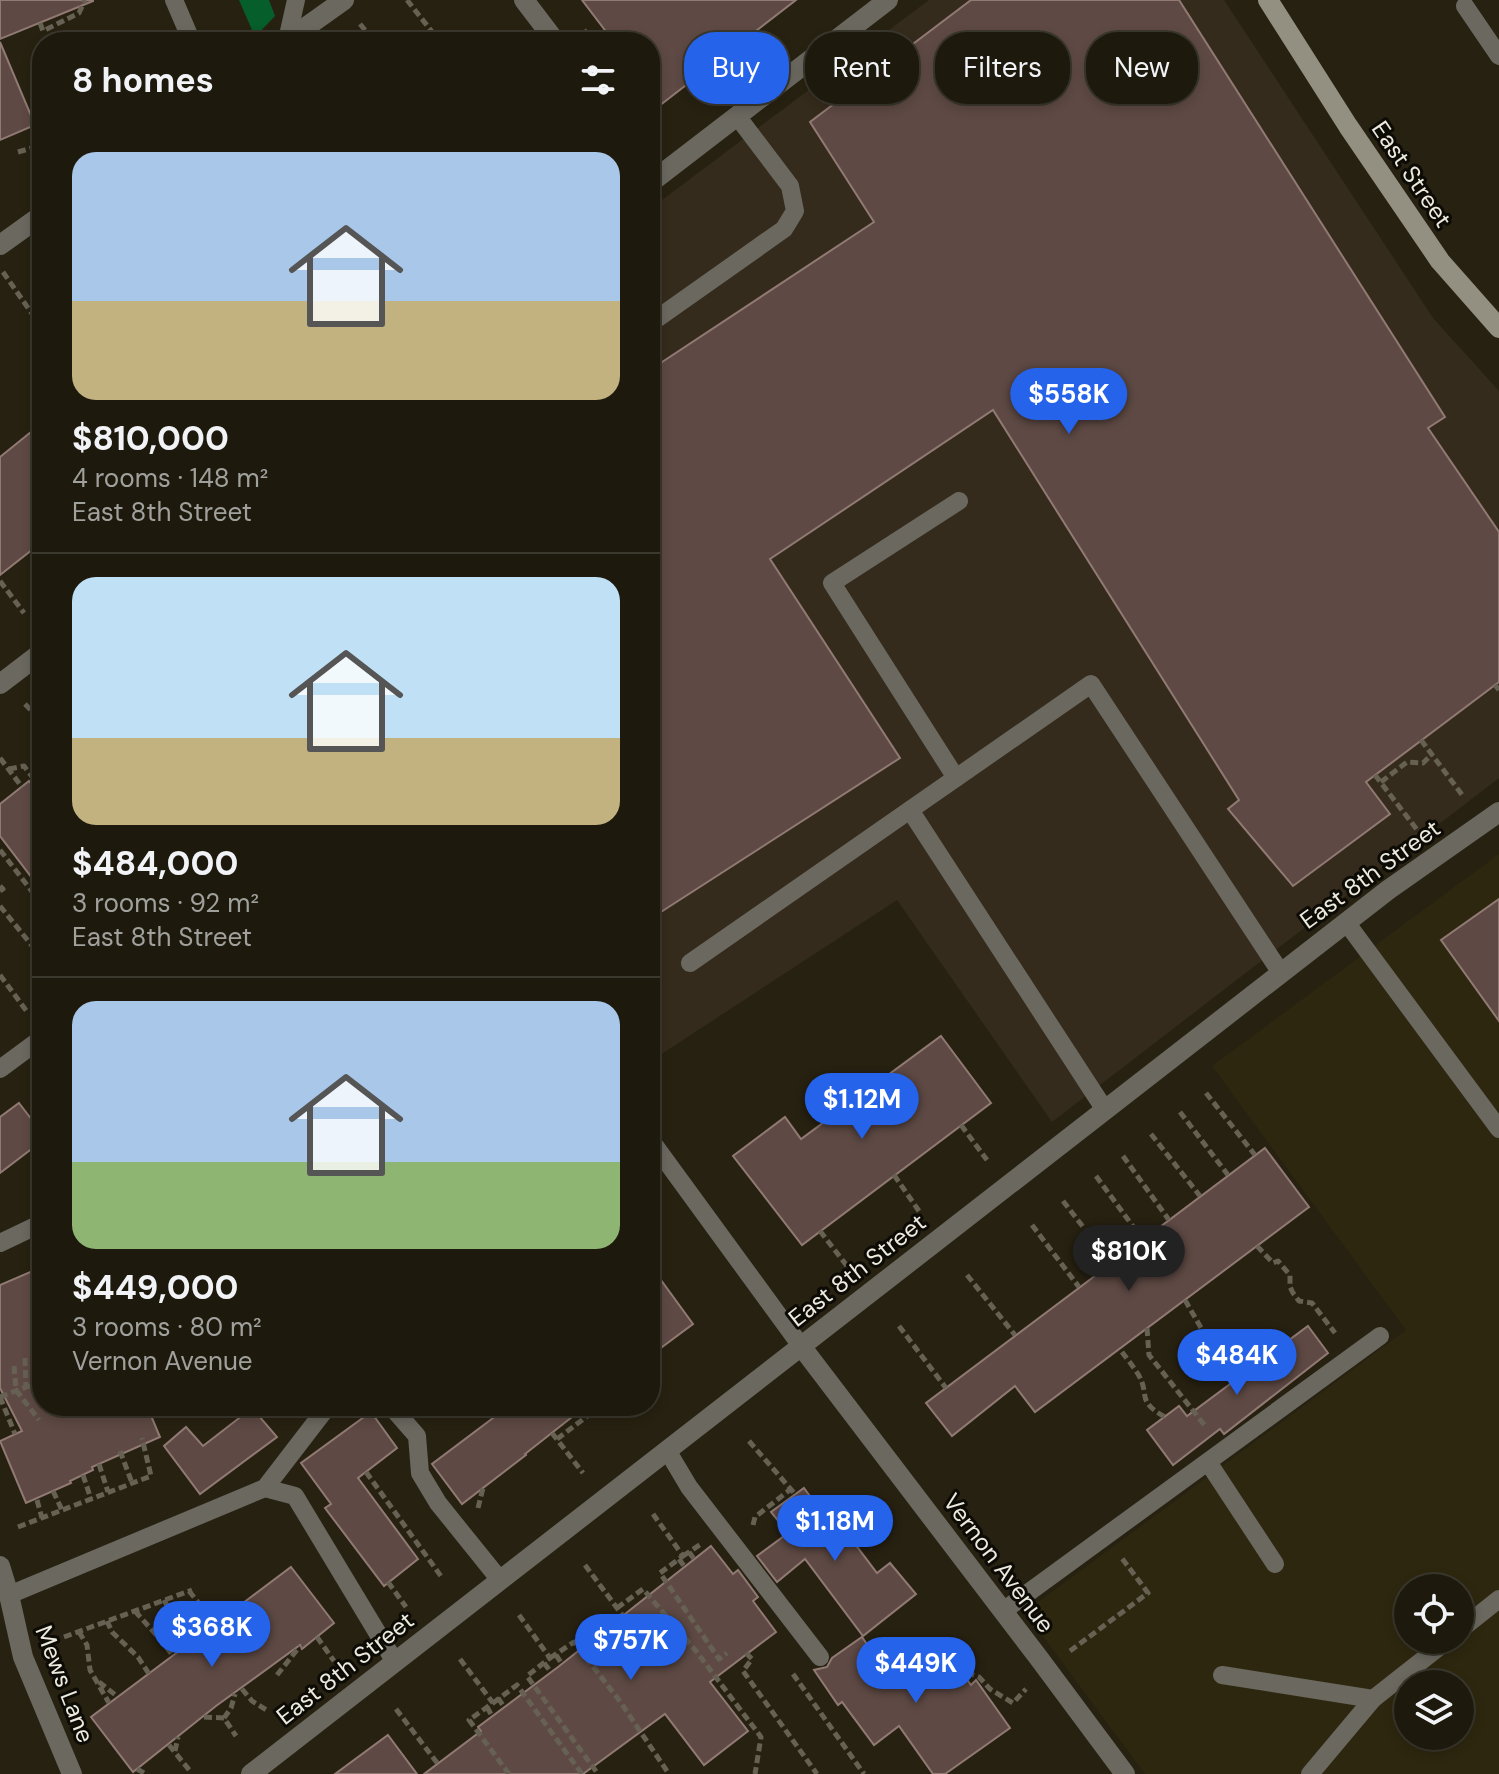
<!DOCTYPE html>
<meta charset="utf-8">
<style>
body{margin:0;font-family:"DM Sans",sans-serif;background:#252216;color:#f1f3f6;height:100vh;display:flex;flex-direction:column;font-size:30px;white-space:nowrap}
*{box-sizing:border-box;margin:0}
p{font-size:26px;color:#a0a09d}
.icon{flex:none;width:44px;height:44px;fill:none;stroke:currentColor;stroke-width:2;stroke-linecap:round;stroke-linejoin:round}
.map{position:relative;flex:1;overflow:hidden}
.sheet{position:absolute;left:32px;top:32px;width:628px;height:1384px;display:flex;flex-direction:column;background:#1d190d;border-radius:32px;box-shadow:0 4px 12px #0003,0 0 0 2px #3b382e}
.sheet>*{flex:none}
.banner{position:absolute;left:684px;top:32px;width:694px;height:72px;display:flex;gap:16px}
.controls{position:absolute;left:1394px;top:1574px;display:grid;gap:16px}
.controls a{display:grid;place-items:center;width:80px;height:80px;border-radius:50%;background:#1d190d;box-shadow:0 4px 12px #0003,0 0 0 2px #3b382e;font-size:40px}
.price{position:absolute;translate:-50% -68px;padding:0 18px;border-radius:28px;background:#2563eb;color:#fff;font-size:26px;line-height:52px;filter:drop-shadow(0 2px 4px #0008)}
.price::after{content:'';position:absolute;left:50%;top:48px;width:24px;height:18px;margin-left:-12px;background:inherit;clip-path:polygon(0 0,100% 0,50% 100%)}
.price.active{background:#222;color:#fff}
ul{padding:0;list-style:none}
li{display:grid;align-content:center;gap:16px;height:424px;padding:0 40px}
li+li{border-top:2px solid #3b382e}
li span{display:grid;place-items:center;height:248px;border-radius:24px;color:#555}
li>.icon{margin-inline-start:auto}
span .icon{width:144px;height:144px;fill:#fffc;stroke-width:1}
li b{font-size:34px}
h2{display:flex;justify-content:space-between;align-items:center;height:96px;padding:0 40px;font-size:34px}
.chip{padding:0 28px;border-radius:32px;background:#1d190d;box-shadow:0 4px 12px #0003,0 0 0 2px #3b382e;font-size:28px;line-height:72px}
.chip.active{background:#2563eb;color:#fff}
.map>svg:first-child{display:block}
</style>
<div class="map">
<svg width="1499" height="1774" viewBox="0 0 1499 1774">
<rect width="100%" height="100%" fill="#272111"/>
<polygon fill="#352b1c" points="929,0 1224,0 1433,318 1499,391 1499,778 1052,1122 897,900 660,1055 650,1036 650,209"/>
<path fill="#2e270f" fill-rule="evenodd" d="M1499,854V1774H1145L1025,1612L1406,1330L1212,1066ZM1408,1588H1460V1640H1408ZM1408,1684H1460V1736H1408Z"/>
<polygon fill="#065e2b" points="239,0 269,0 275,16 255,37"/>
<g fill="#5e4944" stroke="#907a73" stroke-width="2">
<polygon points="0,0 93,0 93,1 0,39"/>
<polygon points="582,0 796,0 650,113 650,42 614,42"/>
<polygon points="971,0 1179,0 1445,417 1428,428 1499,532 1499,682 1366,782 1390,814 1293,886 1228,809 1239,800 993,410 770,559 900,758 650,919 650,370 874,222 810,122"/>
<polygon points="0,42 35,125 0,140"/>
<polygon points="42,423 42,542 0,575 0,457"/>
<polygon points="29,781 42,798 42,891 0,836 0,804"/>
<polygon points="1499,899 1499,1021 1441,940"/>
<polygon points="941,1036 991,1103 802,1245 733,1156 785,1117 801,1139"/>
<polygon points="19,1103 42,1133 42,1141 0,1173 0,1117"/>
<polygon points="1265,1148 1309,1207 1035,1412 1015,1386 952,1436 926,1403"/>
<polygon points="650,1265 693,1324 650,1356"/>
<polygon points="42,1267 42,1406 147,1406 160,1437 92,1467 93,1470 70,1481 71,1483 26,1503 0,1441 22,1431 0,1388 0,1285"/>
<polygon points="1308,1326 1328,1353 1224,1434 1220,1429 1173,1465 1147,1430 1179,1406 1187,1416"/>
<polygon points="509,1406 586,1406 525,1454 526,1455 462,1504 432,1464"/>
<polygon points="252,1408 277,1437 200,1494 164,1446 186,1427 203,1446"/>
<polygon points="371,1412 397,1448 358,1478 418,1559 384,1586 325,1508 331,1504 301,1463"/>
<polygon points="804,1488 824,1515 830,1511 877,1573 890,1563 916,1594 863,1636 805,1559 777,1582 757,1556 788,1533 771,1512"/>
<polygon points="711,1546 733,1574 738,1570 758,1597 753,1601 776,1632 710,1682 748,1731 704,1765 665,1714 583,1774 424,1774 481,1731 478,1727 558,1667"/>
<polygon points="291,1567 334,1623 302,1649 300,1645 216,1706 133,1772 91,1717"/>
<polygon points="862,1637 895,1685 945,1649 971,1685 976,1680 1010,1728 945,1774 933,1774 899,1726 874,1745 842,1702 838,1705 814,1670 827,1667 832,1658"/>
<polygon points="388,1735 417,1774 335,1774"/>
</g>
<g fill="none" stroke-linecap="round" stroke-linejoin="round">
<g stroke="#666153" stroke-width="5" stroke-dasharray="8 4" stroke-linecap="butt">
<polyline points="407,0 440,42"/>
<polyline points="40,23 43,31 79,13 85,0"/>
<polyline points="360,24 375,42"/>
<polyline points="584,30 593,42"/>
<polyline points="650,102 656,97"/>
<polyline points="18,152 42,145"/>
<polyline points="3,272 35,318 42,319"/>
<polyline points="35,546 42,555"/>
<polyline points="0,581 24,613"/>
<polyline points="1495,685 1499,690"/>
<polyline points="25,704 42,722"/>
<polyline points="1421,740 1463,796"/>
<polyline points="0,758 22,787"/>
<polyline points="9,769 24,766 42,790"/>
<polyline points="1375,775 1418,831"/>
<polyline points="1381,782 1407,762 1423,763 1432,754"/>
<polyline points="0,850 37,898 42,895"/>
<polyline points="0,886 3,889 0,891"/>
<polyline points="0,906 42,958"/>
<polyline points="0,975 28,1013"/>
<polyline points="1206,1093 1255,1155"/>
<polyline points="1180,1112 1228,1175"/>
<polyline points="961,1125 987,1160"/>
<polyline points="1151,1134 1200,1196"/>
<polyline points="1123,1156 1169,1220"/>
<polyline points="894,1175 919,1211"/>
<polyline points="1096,1176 1143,1240"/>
<polyline points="1063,1201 1111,1263"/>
<polyline points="1032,1225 1079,1287"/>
<polyline points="820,1231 847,1266"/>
<polyline points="1257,1246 1273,1263 1278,1261 1290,1275 1290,1287 1293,1293 1299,1301 1312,1303 1335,1333"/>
<polyline points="967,1275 1015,1335"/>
<polyline points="1185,1300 1208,1340 1240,1378"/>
<polyline points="899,1326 946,1388"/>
<polyline points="1147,1328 1149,1355 1206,1427"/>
<path d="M1122,1352C1127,1359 1133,1366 1138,1374C1151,1396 1135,1400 1165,1417"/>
<polyline points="25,1358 26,1387"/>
<polyline points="14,1366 16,1390 39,1420"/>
<polyline points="0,1397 26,1387 42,1383"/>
<polyline points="0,1397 15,1434"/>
<polyline points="57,1406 58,1408"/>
<polyline points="552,1433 583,1473"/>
<polyline points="557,1439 590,1414"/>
<polyline points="749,1441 795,1494"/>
<polyline points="120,1451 132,1483"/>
<polyline points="99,1464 108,1492"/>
<polyline points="366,1472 443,1579"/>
<polyline points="83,1475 91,1499"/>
<polyline points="53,1491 62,1510"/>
<polyline points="37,1500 42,1518"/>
<polyline points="478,1508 483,1488"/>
<polyline points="653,1514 683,1556 660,1573 719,1659 727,1653"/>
<polyline points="753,1525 755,1517 791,1489"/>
<polyline points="18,1527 151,1476 142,1438"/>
<polyline points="689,1552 694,1559"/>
<polyline points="683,1556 701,1544"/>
<polyline points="679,1559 684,1566"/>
<polyline points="585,1565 623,1616"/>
<polyline points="388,1582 406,1607"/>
<polyline points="189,1591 215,1623"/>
<polyline points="164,1600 169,1609 178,1616 195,1638"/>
<polyline points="617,1608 643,1589 696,1651 761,1737 755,1774"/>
<path d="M135,1611C148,1626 161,1639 173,1656"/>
<polyline points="519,1615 550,1658 527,1676 598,1774"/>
<polyline points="107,1621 112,1632 138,1657 149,1674"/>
<polyline points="79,1632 87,1645 90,1670 109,1703"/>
<polyline points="64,1637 192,1590"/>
<polyline points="317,1637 334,1661"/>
<polyline points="1070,1651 1148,1593 1121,1557"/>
<polyline points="746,1653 752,1659 743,1671 817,1774"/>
<polyline points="556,1655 562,1664"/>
<polyline points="550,1658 574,1642 619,1700 669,1774"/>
<polyline points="460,1659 493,1703 469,1720 509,1774"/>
<polyline points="952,1659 957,1657 965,1672 979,1677 990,1689 1013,1703 1026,1689"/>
<polyline points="544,1663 551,1672"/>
<polyline points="793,1674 864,1774"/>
<polyline points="277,1675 300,1646"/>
<polyline points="99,1682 118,1697"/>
<polyline points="242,1689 252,1701 268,1711"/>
<polyline points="498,1698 504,1707"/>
<polyline points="493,1703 517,1685 582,1774"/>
<polyline points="487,1707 492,1716"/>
<polyline points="396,1709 438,1764"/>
<polyline points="204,1717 224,1718 236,1736"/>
<polyline points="224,1718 231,1708 235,1694"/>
<polyline points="169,1745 190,1771"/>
<polyline points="175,1751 178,1737"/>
<polyline points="137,1769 146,1774"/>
</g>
<g stroke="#6a685f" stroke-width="18">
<polyline points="174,0 192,42"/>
<polyline points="1465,6 1499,56"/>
<polyline points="287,40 296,0"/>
<polyline points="658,318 784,229 795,211 790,186 737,116"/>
<polyline points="956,778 832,583 959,501"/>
<polyline points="910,810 1105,1110"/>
<polyline points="1346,922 1499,1129"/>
<polyline points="690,963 1091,684 1281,973"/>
<polyline points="0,1069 42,1038"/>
<polyline points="650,1139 801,1346"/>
<polyline points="0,1243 42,1223"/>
<polyline points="389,1406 396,1412 417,1436 420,1473 438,1503 500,1580"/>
<polyline points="667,1450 689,1487 820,1657"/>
<polyline points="1208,1462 1275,1564"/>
<polyline points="265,1488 295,1496 395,1662"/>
<polyline points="9,1595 265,1488 328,1406"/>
<polyline points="1003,1611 1380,1336"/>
<polyline points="1460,1630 1499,1599"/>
<polyline points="1222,1675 1373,1699"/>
<polyline points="1310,1774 1373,1699 1448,1640"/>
</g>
<g stroke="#6a685f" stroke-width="20">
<polyline points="524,0 556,42"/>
<polyline points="285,42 344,0"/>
<polyline points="0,245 42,215"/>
<polyline points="801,1346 1038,1657 1125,1774"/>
<polyline points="0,1566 9,1595 23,1657 72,1774"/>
<polyline points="251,1774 1388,890 1499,812"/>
</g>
<g stroke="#6a685f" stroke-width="20">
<polyline points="650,183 888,0"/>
<polyline points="0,684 42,652"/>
</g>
<polyline stroke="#939082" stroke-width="20" points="1268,0 1348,126 1440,261 1499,328"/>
</g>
<g text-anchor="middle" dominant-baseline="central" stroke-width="6" stroke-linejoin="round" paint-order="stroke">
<g font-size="24" fill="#edeadf" stroke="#0d0b05">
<text transform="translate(1412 174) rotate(56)">East Street</text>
<text transform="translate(1370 874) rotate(-36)">East 8th Street</text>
<text transform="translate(857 1270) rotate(-38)">East 8th Street</text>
<text transform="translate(999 1563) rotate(53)">Vernon Avenue</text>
<text transform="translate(345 1668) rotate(-38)">East 8th Street</text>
<text transform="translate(65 1684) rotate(69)">Mews Lane</text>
</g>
</g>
</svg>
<div class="controls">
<a><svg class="icon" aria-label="locate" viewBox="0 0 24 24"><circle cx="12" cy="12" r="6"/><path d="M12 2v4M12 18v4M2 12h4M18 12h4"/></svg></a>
<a><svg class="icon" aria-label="layers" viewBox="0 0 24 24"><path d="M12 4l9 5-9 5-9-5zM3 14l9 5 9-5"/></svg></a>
</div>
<b class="price" style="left:1069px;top:436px">$558K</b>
<b class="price" style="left:862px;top:1141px">$1.12M</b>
<b class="price active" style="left:1129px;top:1293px">$810K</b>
<b class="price" style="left:1237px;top:1397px">$484K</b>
<b class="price" style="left:835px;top:1563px">$1.18M</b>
<b class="price" style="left:212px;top:1669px">$368K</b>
<b class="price" style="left:631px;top:1682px">$757K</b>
<b class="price" style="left:916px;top:1705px">$449K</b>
<div class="banner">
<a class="chip active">Buy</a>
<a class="chip">Rent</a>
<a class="chip">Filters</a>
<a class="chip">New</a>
</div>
<section class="sheet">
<h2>8 homes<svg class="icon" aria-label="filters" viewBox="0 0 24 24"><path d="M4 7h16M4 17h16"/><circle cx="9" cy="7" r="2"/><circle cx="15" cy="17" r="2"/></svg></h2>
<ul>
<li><span style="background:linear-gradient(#a9c7e8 60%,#c2b280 0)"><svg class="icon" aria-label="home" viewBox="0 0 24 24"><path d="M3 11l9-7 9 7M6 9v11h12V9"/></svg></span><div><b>$810,000</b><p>4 rooms · 148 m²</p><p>East 8th Street</p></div></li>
<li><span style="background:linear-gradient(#bfe0f5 65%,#c2b280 0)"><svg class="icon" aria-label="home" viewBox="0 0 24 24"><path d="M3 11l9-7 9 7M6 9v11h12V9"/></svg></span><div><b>$484,000</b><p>3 rooms · 92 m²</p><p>East 8th Street</p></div></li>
<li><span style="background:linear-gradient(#a9c7e8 65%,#8fb573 0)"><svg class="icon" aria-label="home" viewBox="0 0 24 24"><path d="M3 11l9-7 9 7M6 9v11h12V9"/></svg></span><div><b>$449,000</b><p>3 rooms · 80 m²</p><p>Vernon Avenue</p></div></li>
</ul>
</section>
</div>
